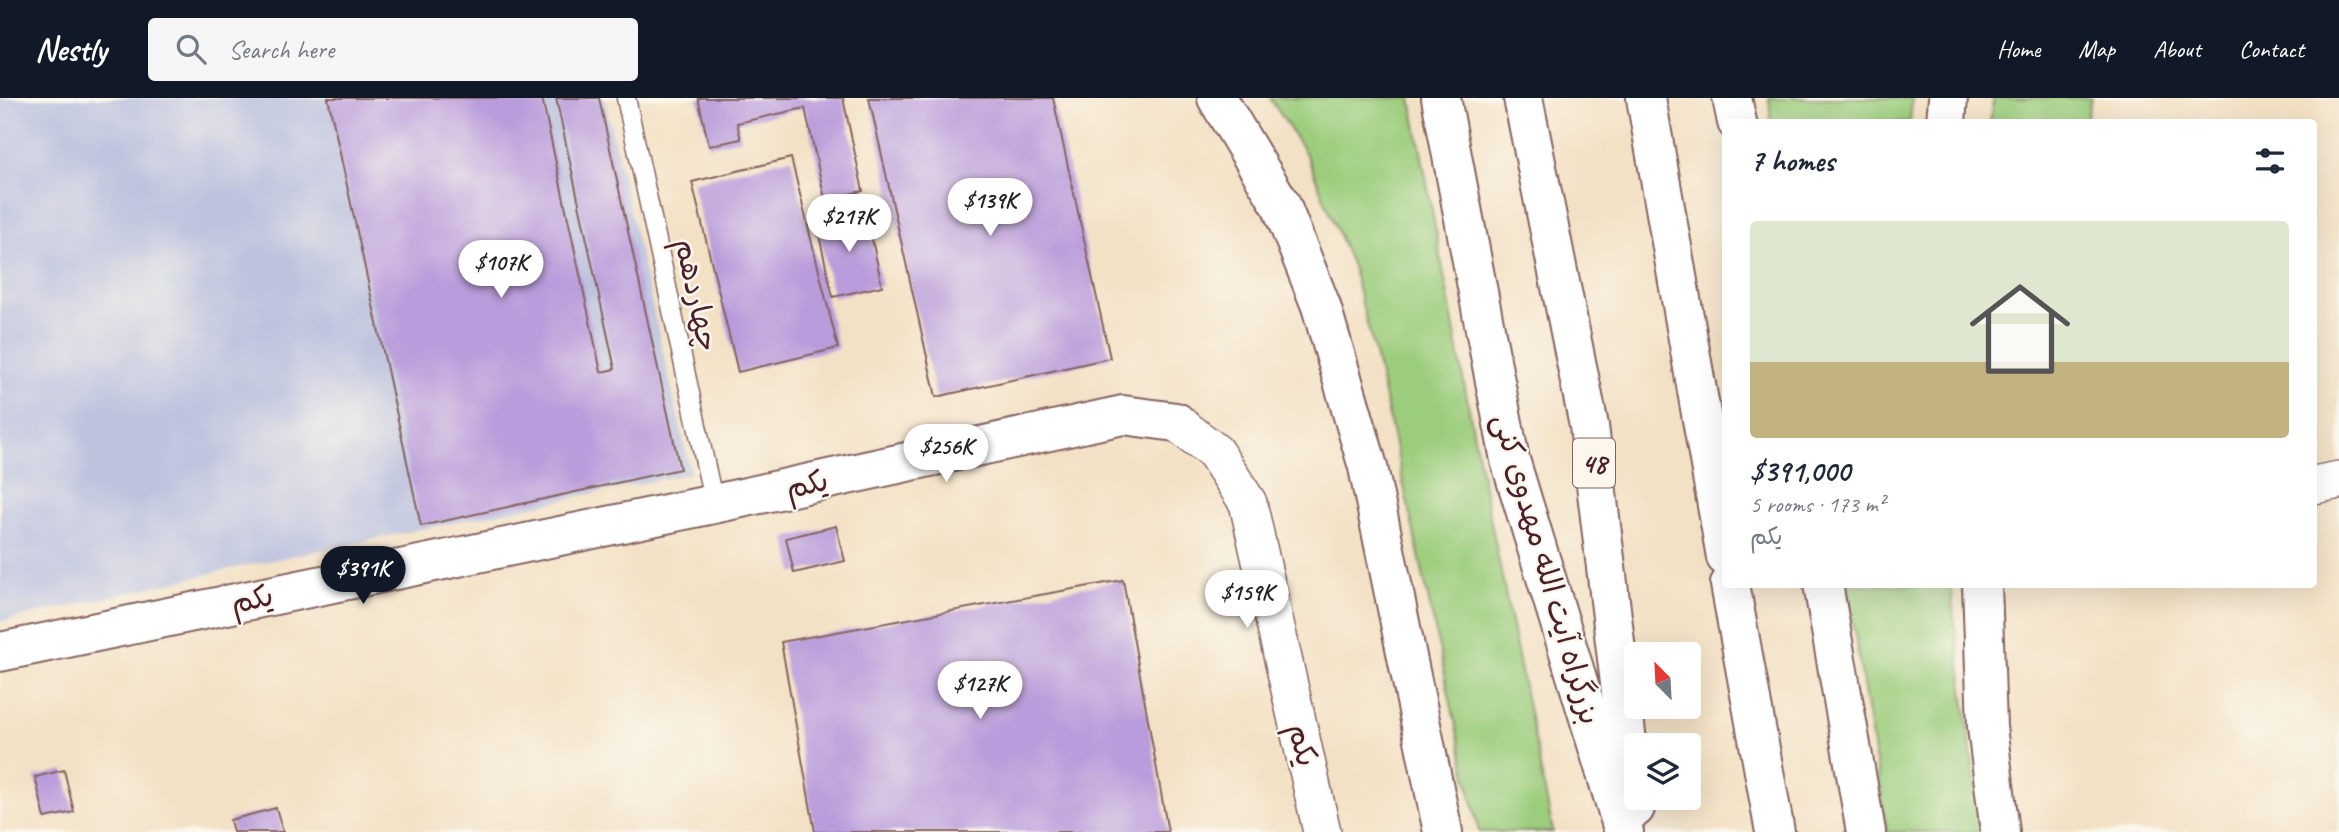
<!DOCTYPE html>
<meta charset="utf-8">
<style>
body{margin:0;font-family:Caveat,"Playpen Sans Arabic",sans-serif;background:#f6f6f7;color:#1f2937;height:100vh;display:flex;flex-direction:column;font-size:26px;white-space:nowrap}
*{box-sizing:border-box;margin:0}
p{font-size:23px;color:#747a83}
.icon{flex:none;width:38px;height:38px;fill:none;stroke:currentColor;stroke-width:2;stroke-linecap:round;stroke-linejoin:round}
.map{position:relative;flex:1;overflow:hidden}
.panel{position:absolute;left:1722px;top:21px;width:595px;height:469px;display:flex;flex-direction:column;background:#fff;border-radius:7px;box-shadow:0 7px 28px #0002}
.panel>*{flex:none}
.needle{width:46px;rotate:336deg}
.tools{position:absolute;left:1624px;top:544px;display:grid;gap:14px}
.tools a{display:grid;place-items:center;width:77px;height:77px;border-radius:7px;background:#fff;box-shadow:0 7px 28px #0002;font-size:35px}
.price{position:absolute;translate:-50% -60px;padding:0 16px;border-radius:24px;background:#fff;color:#222;font-size:23px;line-height:46px;filter:drop-shadow(0 2px 4px #0008)}
.price::after{content:'';position:absolute;left:50%;top:42px;width:21px;height:16px;margin-left:-10px;background:inherit;clip-path:polygon(0 0,100% 0,50% 100%)}
.price.current{background:#111827;color:#fff}
ul{padding:0;list-style:none}
li{display:grid;align-content:center;gap:14px;height:371px;padding:0 28px}
li span{display:grid;place-items:center;height:217px;border-radius:7px;color:#555}
li>.icon{margin-inline-start:auto}
span .icon{width:126px;height:126px;fill:#fffc;stroke-width:1}
li b{font-size:30px}
h2{display:flex;justify-content:space-between;align-items:center;height:84px;padding:0 28px;font-size:30px}
header{display:flex;align-items:center;gap:42px;box-sizing:border-box;height:98px;padding:0 35px;background:#111827;color:#fff}
header strong{font-size:33px}
nav{display:flex;gap:38px;margin-inline-start:auto;font-size:24px}
.search{width:490px;height:63px;background:#f6f6f7;display:flex;align-items:center;gap:18px;box-sizing:border-box;padding:0 24px;border-radius:7px;color:#747a83;font-size:26px}
.map>svg:first-child{display:block}
</style>
<header>
<strong>Nestly</strong>
<div class="search"><svg class="icon" aria-label="search" viewBox="0 0 24 24"><circle cx="10" cy="10" r="6"/><path d="M15 15l6 6"/></svg>Search here</div>
<nav><a>Home</a><a>Map</a><a>About</a><a>Contact</a></nav>
</header>
<div class="map">
<svg width="2339" height="734" viewBox="0 0 2339 734">
<rect width="100%" height="100%" fill="#fbf7ec"/>
<filter id="ink" filterUnits="userSpaceOnUse"><feTurbulence type="fractalNoise" baseFrequency=".0143" numOctaves="2"/><feDisplacementMap in="SourceGraphic" scale="14" xChannelSelector="R" yChannelSelector="G"/><feConvolveMatrix kernelMatrix="1 2 1 2 8 2 1 2 1" color-interpolation-filters="sRGB"/></filter>
<filter id="wash" filterUnits="userSpaceOnUse"><feTurbulence type="fractalNoise" baseFrequency=".00686" numOctaves="4" result="noise"/><feDisplacementMap in="SourceGraphic" scale="28" xChannelSelector="R" yChannelSelector="G"/><feGaussianBlur stdDeviation="1.57" result="paint"/><feColorMatrix in="noise" values="0 0 0 0 0 0 0 0 0 0 0 0 0 0 0 0 0 1.4 0 .05"/><feComposite in="paint" operator="in"/></filter>
<g filter="url(#wash)">
<rect width="100%" height="100%" fill="#f3e1c5"/>
<polygon fill="#bdc3de" points="0,0 604,0 691,375 235,470 0,524"/>
<g fill="#9ccd7d" stroke="#737654" stroke-width="2">
<polygon points="1270,0 1411,0 1476,349 1553,734 1479,734 1377,264 1353,171 1306,56"/>
<polygon points="1769,0 1912,0 1910,24 1771,24"/>
<polygon points="1994,0 2091,0 2086,24 1989,24"/>
<polygon points="1847,487 1950,487 1981,734 1887,734"/>
</g>
<g id="blocks">
<g fill="#b99cdb">
<polygon points="328,0 542,0 601,274 615,271 556,0 599,0 680,371 421,428"/>
<polygon points="698,0 843,0 863,93 825,101 805,10 737,25 741,41 709,48"/>
<polygon points="869,0 1053,0 1110,260 936,299"/>
<polygon points="791,60 838,250 738,274 692,84"/>
<polygon points="866,113 882,188 833,199 816,124"/>
<polygon points="836,428 845,463 794,475 786,440"/>
<polygon points="1123,482 1168,734 815,734 781,544"/>
<polygon points="64,672 74,714 45,720 35,679"/>
<polygon points="276,710 283,734 233,734 230,722"/>
</g>
</g>
</g>
<g filter="url(#ink)">
<use href="#blocks" fill-opacity="0" stroke="#856361" stroke-width="2"/>
<g fill="none" stroke-linecap="round" stroke-linejoin="round">
<defs>
<polyline id="lane" points="626,0 714,406"/>
<g id="street">
<polyline points="1176,324 1215,354 1248,405 1322,734"/>
<polyline points="2314,387 2339,382"/>
</g>
<polyline id="secondary" points="0,554 714,406 1123,317 1176,324"/>
<g id="primary">
<polyline points="1217,0 1281,107 1321,208 1368,369 1443,734"/>
<polyline points="1946,24 1948,0"/>
<polyline points="1982,486 1987,629 2000,734"/>
</g>
<g id="highway">
<polyline points="1441,0 1510,362 1624,734"/>
<polyline points="1523,0 1589,328 1635,710"/>
<polyline points="1646,0 1726,459"/>
<polyline points="1732,0 1737,24"/>
<polyline points="1730,486 1775,734"/>
<polyline points="1823,486 1866,734"/>
</g>
</defs>
<use href="#lane" stroke="#856361" stroke-width="21"/>
<use href="#street" stroke="#856361" stroke-width="40"/>
<use href="#secondary" stroke="#856361" stroke-width="42"/>
<use href="#primary" stroke="#856361" stroke-width="42"/>
<use href="#highway" stroke="#856361" stroke-width="42"/>
<use href="#lane" stroke="#fff" stroke-width="18"/>
<use href="#street" stroke="#fff" stroke-width="37"/>
<use href="#secondary" stroke="#fff" stroke-width="38"/>
<use href="#primary" stroke="#fff" stroke-width="38"/>
<use href="#highway" stroke="#fff" stroke-width="38"/>
</g>
</g>
<g text-anchor="middle" dominant-baseline="central" stroke-width="5" stroke-linejoin="round" paint-order="stroke">
<rect fill="#fbf7ec" stroke="#7f6065" stroke-width="2" x="1573" y="340.5" width="42" height="49" rx="5"/>
<g font-size="28" font-weight="bold" fill="#4a1f2b">
<text x="1594" y="365">48</text>
</g>
<g font-size="30" fill="#4a1f2b" stroke="#fbf7ec">
<text transform="translate(697 197) rotate(78)">چهاردهم</text>
<text transform="translate(807 386) rotate(-12)">یکم</text>
<text transform="translate(1547 471) rotate(74)">بزرگراه آیت الله مهدوی کنی</text>
<text transform="translate(252 501) rotate(-12)">یکم</text>
<text transform="translate(1303 647) rotate(77)">یکم</text>
</g>
</g>
</svg>
<div class="tools">
<a><svg class="needle" viewBox="-14 -14 28 28"><path d="M0-13l5 13h-10z" fill="#e53935"/><path d="M0 13l5-13h-10z" fill="#747a83"/></svg></a>
<a><svg class="icon" aria-label="layers" viewBox="0 0 24 24"><path d="M12 4l9 5-9 5-9-5zM3 14l9 5 9-5"/></svg></a>
</div>
<b class="price" style="left:990px;top:140px">$139K</b>
<b class="price" style="left:849px;top:156px">$217K</b>
<b class="price" style="left:501px;top:202px">$107K</b>
<b class="price" style="left:946px;top:386px">$256K</b>
<b class="price current" style="left:363px;top:508px">$391K</b>
<b class="price" style="left:1247px;top:532px">$159K</b>
<b class="price" style="left:980px;top:623px">$127K</b>
<section class="panel">
<h2>7 homes<svg class="icon" aria-label="filters" viewBox="0 0 24 24"><path d="M4 7h16M4 17h16"/><circle cx="9" cy="7" r="2"/><circle cx="15" cy="17" r="2"/></svg></h2>
<ul>
<li><span style="background:linear-gradient(#dfe7d0 65%,#c2b280 0)"><svg class="icon" aria-label="home" viewBox="0 0 24 24"><path d="M3 11l9-7 9 7M6 9v11h12V9"/></svg></span><div><b>$391,000</b><p>5 rooms · 173 m²</p><p>یکم</p></div></li>
</ul>
</section>
</div>
